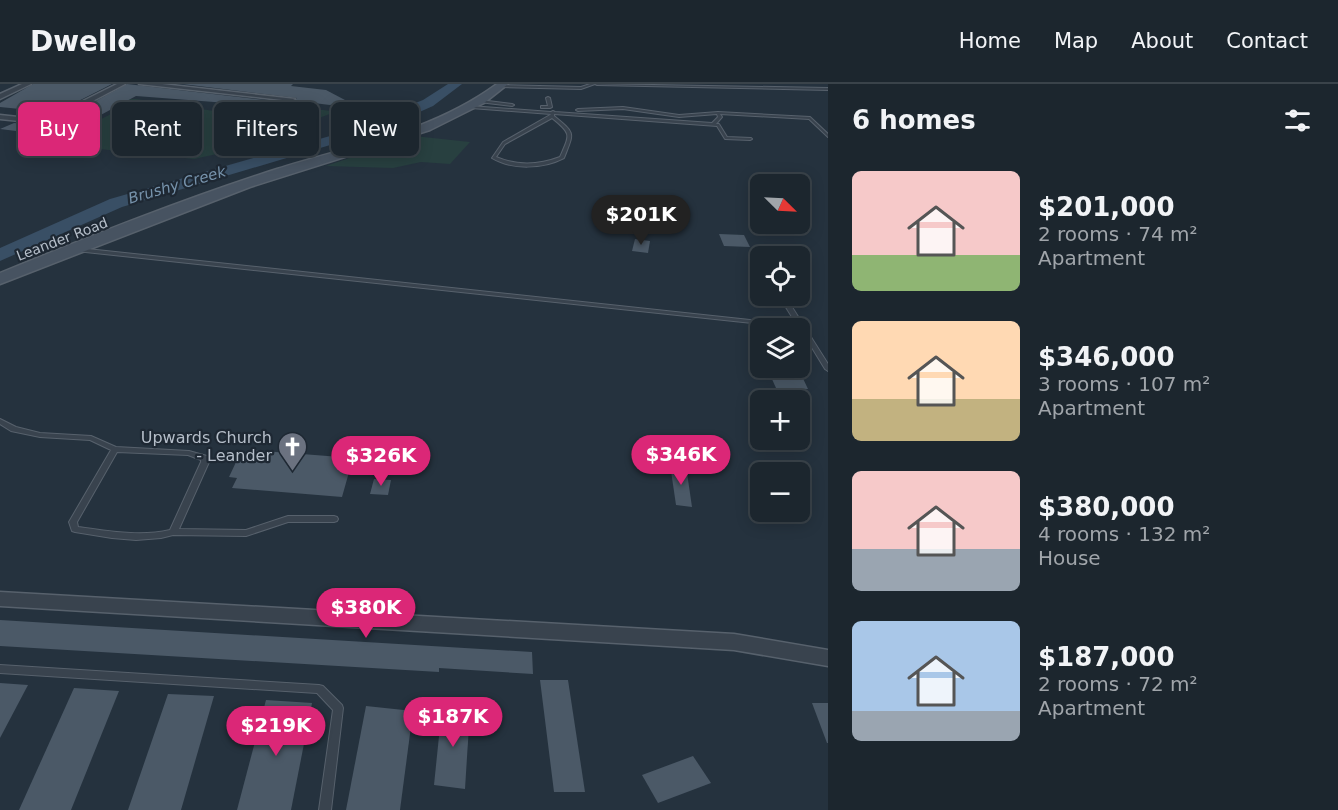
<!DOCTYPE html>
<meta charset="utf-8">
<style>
body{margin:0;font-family:"DejaVu Sans",sans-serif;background:#29323a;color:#f1f3f6;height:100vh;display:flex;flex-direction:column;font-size:22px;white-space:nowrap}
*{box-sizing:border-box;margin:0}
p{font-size:20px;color:#a0a5aa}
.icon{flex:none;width:33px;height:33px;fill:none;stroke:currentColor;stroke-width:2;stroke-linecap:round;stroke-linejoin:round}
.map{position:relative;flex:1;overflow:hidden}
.side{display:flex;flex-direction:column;background:#1c262e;width:510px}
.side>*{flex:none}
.top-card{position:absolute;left:18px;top:18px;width:570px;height:54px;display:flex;gap:12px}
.needle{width:39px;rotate:114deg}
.fabs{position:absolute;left:750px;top:90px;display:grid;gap:12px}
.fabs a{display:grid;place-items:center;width:60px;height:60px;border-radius:9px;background:#1c262e;box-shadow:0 3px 15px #0003,0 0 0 2px #3a434a;font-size:30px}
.price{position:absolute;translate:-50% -51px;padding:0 14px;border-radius:21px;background:#db2777;color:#fff;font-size:20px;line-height:39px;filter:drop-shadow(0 2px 3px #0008)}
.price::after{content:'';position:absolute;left:50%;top:36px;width:18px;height:14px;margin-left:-9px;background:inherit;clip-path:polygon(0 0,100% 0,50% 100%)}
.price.current{background:#222;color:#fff}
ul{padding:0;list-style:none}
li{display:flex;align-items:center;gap:18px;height:150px;padding:0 24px}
li span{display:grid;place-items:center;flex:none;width:168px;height:120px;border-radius:9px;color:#555}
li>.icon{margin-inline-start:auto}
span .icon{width:72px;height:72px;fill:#fffc;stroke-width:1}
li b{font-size:26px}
h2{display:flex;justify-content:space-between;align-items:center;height:72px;padding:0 24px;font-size:26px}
.tag{padding:0 21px;border-radius:9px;background:#1c262e;box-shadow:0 3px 15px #0003,0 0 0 2px #3a434a;font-size:21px;line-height:54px}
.tag.current{background:#db2777;color:#fff}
header{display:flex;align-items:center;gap:36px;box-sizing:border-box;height:84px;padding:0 30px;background:#1c262e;border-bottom:2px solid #3a434a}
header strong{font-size:28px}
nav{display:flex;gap:33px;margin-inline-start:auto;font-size:21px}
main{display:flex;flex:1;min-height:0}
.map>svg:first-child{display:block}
</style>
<header>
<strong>Dwello</strong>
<nav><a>Home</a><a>Map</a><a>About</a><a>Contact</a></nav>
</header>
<main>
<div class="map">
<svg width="828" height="726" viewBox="0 0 828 726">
<rect width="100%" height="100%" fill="#25323e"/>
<g fill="#284040">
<path d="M136,15C177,20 230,32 271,32C294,32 312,22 335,28L235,66L194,75L52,60L119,26L96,19L104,16Z"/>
<polygon points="414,52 470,58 450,80 421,78 393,84 326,82"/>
</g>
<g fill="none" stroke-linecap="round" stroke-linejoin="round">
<polygon fill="#394f65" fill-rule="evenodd" points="448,0 462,0 433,22 406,34 347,56 122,123 0,177 0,164 110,115 337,50 423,16"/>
</g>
<g fill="#4b5967">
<polygon points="33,0 112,0 45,34 20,31 30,26 0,23 0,19"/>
<polygon points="127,0 291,19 297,14 182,0 293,0 291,2 326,6 345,16 330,21 297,17 301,23 287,24 285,20 277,26 249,23 253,21 136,12 71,47 52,44 47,49 32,49 0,45 14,39 50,42"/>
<polygon points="719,150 744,151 750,163 724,162"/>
<polygon points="635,155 650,157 648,169 632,167"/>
<polygon points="767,284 798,284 808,305 776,304"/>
<polygon points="756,305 795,307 795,316 761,316"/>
<polygon points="251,366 353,374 342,413 232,404 237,394 229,393 237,376 246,377"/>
<polygon points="670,380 686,382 692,423 676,421"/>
<polygon points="374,395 391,396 388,411 370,410"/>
<polygon points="0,536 532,568 533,590 439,584 439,588 0,562"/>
<polygon points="540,596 568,596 585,708 554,708"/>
<polygon points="0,599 28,601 0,654"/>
<polygon points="74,604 119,607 71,726 19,726"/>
<polygon points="168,610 214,612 181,726 128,726"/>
<polygon points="266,616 312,619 291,726 237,726"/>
<polygon points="812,619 828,619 828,659 827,659"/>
<polygon points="366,622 413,627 400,726 346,726"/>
<polygon points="442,623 470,626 465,705 434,701"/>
<polygon points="693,672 711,699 658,719 642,691"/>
</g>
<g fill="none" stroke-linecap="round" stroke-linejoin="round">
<defs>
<g id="lane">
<polygon points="590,0 595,0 581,5 501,3 499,2 501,1 581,3"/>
<polygon points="595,0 828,4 828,6 597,1"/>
<polygon points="548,13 550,14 552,23 550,24 541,24 541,22 548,22 546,14"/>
<polygon points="480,16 512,20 514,21 512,22 479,18"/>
<path d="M470,22L551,28L553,27L555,28L712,39L718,33L717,30L679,33L623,25L578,27L576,26L578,25L623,23L679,31L718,28L810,33L828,50V53L809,35L720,30L722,33L716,40H719L727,53L751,54L752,55L750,56L725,55L717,42L554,30V32C576,50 574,48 564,74C543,85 512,86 492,74L503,58L550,31L551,30L471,24ZM552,34C572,50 570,50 560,73C539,81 517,82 496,73L505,60Z"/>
<polygon points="78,164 797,241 779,212 785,212 828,280 828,287 825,285 800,244 76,167 76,165"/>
<path d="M0,335L16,343L40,349L91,352L116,363L189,367L207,372L209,378L179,445L246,446L288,432H334L337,433L338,435L337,437L334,438H288L246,452L173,451L161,454L136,456L112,454L75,448L72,447L69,438L111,366L90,356L40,353L11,347L0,340ZM117,368L188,371L201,376V378L170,446C139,453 109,447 78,443L77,438Z"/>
<polygon points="0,581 319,601 323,602 342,621 343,624 331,726 319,726 333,626 317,609 0,589"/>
</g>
<g id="street">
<polygon points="22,0 31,0 0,15 0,10"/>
<polygon points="117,0 125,0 49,40 0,35 0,31 45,36"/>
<polygon points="139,0 162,0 295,15 291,17"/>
<polygon points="0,508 734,550 828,566 828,582 734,566 0,522"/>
</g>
<path id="secondary" d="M497,0H508L484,19L430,46L250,103L0,200V189C91,152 183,115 277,85C353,61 432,48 497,0Z"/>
</defs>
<use href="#lane" stroke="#57616c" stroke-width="2"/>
<use href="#street" stroke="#57616c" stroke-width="3"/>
<use href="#secondary" stroke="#57616c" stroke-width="3"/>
<use href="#lane" fill="#39434e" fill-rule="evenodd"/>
<use href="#street" fill="#39434e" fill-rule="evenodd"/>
<use href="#secondary" fill="#475361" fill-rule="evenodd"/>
</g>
<defs>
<symbol id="church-pin" viewBox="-11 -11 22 30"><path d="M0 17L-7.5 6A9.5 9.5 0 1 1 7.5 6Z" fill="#6b7280" stroke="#1e2833"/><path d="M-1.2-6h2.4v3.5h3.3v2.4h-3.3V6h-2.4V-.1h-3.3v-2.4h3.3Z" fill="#fff"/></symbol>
</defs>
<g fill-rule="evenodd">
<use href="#church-pin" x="276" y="346" width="33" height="45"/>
</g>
<g text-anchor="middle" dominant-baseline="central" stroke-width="4.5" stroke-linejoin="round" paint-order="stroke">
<g font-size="14" fill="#b5bec9" stroke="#1e2833">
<text transform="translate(62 155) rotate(-21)">Leander Road</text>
</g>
<g font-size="15" font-style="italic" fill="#7692ab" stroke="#1e2833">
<text transform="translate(177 101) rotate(-16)">Brushy Creek</text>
</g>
<g font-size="16" fill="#b5bec9" stroke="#1e2833" text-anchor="end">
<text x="272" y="353">Upwards Church<tspan x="272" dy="18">- Leander</tspan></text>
</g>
</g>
</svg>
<div class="fabs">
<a><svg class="needle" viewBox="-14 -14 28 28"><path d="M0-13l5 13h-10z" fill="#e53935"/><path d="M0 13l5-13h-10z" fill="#a0a5aa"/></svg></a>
<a><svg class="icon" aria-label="locate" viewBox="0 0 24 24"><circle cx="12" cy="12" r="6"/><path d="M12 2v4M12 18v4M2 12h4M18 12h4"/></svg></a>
<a><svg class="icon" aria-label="layers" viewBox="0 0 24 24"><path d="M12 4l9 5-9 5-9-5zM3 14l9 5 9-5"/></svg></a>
<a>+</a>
<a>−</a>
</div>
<b class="price current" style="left:641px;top:162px">$201K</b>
<b class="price" style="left:681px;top:402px">$346K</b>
<b class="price" style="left:381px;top:403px">$326K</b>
<b class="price" style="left:366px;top:555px">$380K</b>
<b class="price" style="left:453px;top:664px">$187K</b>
<b class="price" style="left:276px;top:673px">$219K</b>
<div class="top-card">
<a class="tag current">Buy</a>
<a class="tag">Rent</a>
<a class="tag">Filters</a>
<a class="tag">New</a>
</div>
</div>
<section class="side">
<h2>6 homes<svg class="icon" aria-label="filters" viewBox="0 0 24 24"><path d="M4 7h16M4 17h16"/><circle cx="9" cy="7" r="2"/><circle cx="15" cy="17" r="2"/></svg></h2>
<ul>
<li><span style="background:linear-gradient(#f6c9c9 70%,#8fb573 0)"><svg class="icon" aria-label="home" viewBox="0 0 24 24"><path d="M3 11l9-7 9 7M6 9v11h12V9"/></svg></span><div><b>$201,000</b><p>2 rooms · 74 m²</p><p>Apartment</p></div></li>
<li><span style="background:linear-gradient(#ffd9b3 65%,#c2b280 0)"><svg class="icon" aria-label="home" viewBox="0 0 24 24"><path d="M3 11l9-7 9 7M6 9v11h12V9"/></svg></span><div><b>$346,000</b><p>3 rooms · 107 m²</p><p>Apartment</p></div></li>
<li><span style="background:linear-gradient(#f6c9c9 65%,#9aa5b1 0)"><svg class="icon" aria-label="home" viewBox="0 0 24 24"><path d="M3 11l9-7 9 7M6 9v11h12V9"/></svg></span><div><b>$380,000</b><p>4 rooms · 132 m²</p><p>House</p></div></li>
<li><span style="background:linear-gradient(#a9c7e8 75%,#9aa5b1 0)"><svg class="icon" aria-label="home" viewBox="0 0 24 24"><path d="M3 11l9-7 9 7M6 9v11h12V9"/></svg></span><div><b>$187,000</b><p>2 rooms · 72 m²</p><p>Apartment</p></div></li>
</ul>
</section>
</main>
